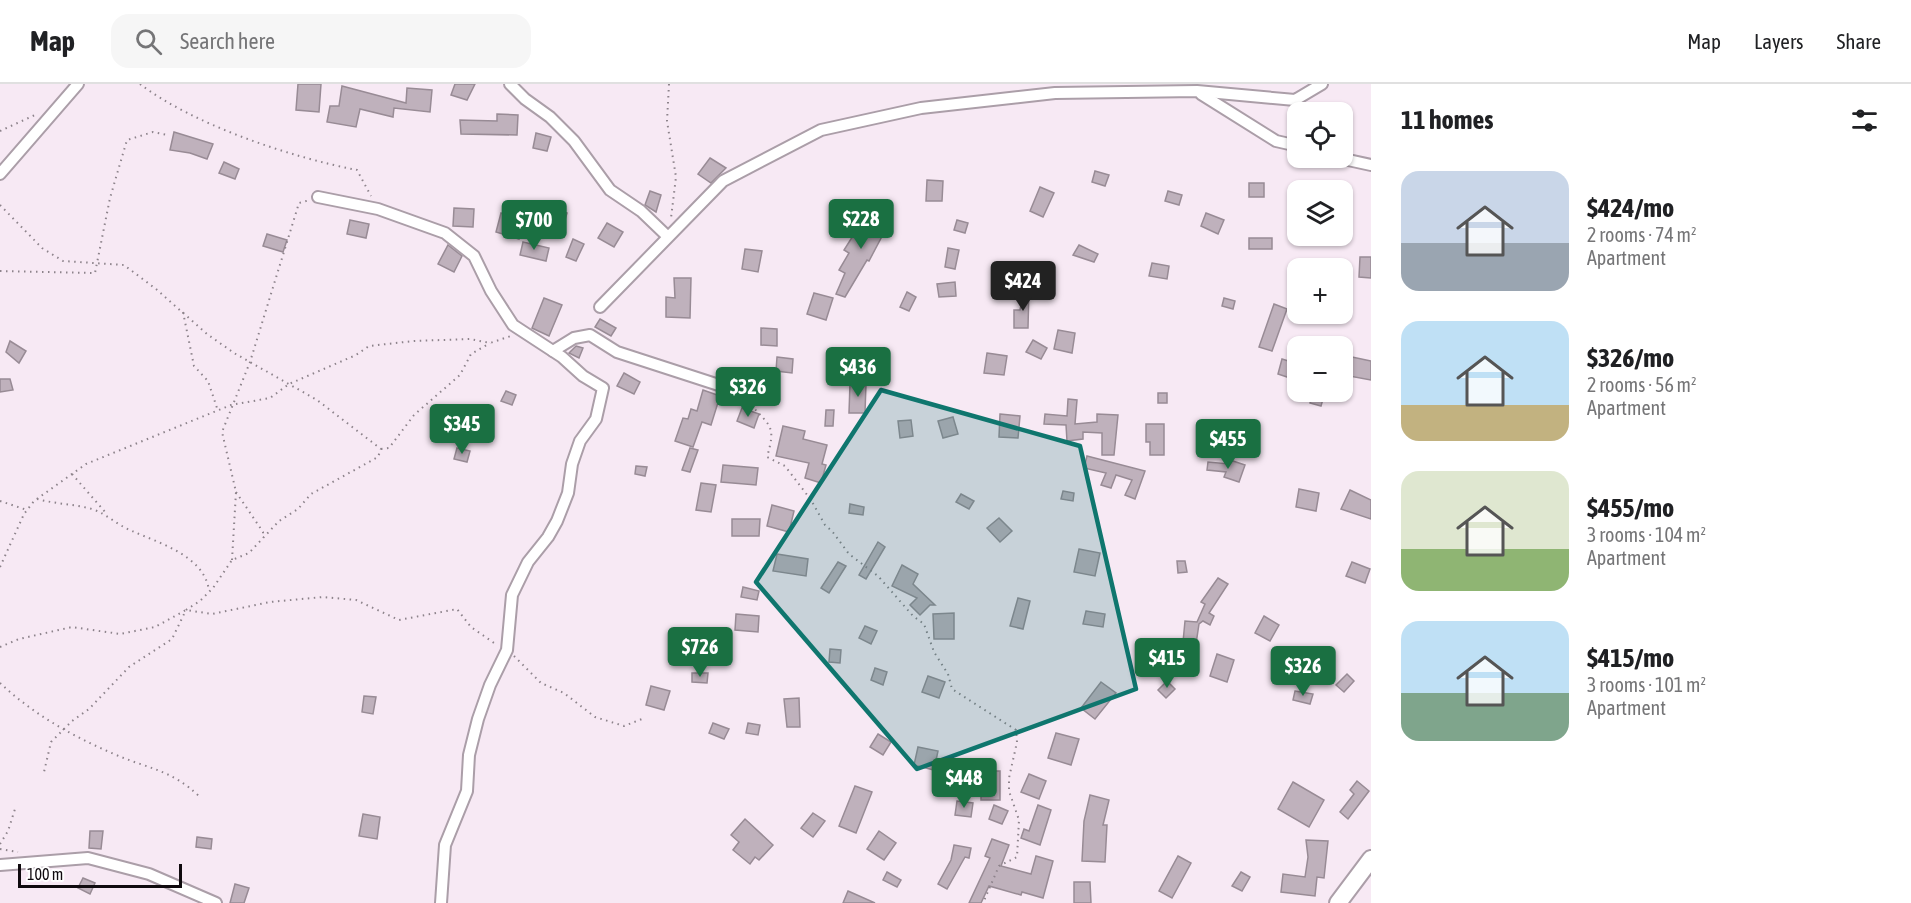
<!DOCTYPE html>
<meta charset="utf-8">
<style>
body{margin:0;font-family:"Asap Condensed",sans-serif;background:#f6f6f6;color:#202124;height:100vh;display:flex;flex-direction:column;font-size:22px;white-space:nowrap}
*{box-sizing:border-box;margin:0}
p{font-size:20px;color:#757577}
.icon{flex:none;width:33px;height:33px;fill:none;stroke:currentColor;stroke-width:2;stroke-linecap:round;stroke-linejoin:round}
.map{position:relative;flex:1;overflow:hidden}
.side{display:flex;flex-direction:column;background:#fff;width:540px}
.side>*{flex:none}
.tools{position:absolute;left:1287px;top:18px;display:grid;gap:12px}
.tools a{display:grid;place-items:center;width:66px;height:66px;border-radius:12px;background:#fff;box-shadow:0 2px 4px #0004;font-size:30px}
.scale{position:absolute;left:18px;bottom:15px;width:164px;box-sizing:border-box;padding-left:6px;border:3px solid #0f0a0e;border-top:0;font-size:16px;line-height:21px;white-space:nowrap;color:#0f0a0e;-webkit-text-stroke:4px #fff;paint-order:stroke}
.price{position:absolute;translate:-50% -51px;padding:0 14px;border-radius:6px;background:#1a7042;color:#fff;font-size:20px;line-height:39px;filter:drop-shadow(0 2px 3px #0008)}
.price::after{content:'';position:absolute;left:50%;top:36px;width:18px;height:14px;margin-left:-9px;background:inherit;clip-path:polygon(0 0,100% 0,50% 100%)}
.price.active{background:#222;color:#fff}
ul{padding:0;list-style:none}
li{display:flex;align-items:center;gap:18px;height:150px;padding:0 30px}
li span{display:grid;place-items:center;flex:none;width:168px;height:120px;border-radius:18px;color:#555}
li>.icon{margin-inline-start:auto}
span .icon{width:72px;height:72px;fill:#fffc;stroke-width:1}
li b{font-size:26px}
h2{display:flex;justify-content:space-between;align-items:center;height:72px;padding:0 30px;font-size:26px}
header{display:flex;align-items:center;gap:36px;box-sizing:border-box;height:84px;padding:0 30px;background:#fff;border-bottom:2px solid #e0e0e0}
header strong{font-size:28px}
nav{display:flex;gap:33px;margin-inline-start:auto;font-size:21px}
.search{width:420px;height:54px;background:#f6f6f6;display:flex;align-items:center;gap:15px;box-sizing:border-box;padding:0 21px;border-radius:18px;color:#757577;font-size:22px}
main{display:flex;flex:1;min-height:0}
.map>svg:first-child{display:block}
</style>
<header>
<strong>Map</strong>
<div class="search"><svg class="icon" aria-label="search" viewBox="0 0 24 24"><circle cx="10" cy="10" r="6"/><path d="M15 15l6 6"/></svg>Search here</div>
<nav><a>Map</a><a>Layers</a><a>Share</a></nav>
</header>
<main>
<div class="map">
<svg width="1371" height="819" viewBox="0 0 1371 819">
<rect width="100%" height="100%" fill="#f7e9f4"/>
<g fill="#bfb1bc" stroke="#988b95" stroke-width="1.5">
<polygon points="298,0 321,0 319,28 296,26"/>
<polygon points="455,0 475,0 467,16 451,11"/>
<polygon points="342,2 406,19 407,4 432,6 430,28 394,24 393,33 360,25 356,43 327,38 330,22 339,22"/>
<polygon points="497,30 518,31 517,51 461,50 460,36 497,37"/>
<polygon points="174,48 213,60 207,75 190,69 170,66"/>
<polygon points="536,49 551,53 547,67 533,64"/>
<polygon points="710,74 726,84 711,99 698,90"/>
<polygon points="224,78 239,85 235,95 219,89"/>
<polygon points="1095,87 1109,91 1105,102 1092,98"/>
<polygon points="927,96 943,97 942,117 926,117"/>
<rect x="1249" y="99" width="15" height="14"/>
<polygon points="1040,103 1054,109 1043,133 1030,127"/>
<polygon points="650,107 661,111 656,128 645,121"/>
<polygon points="1168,107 1182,111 1179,121 1165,117"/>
<polygon points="549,117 563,120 561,127 567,129 562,146 554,144 553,148 541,145 542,140 535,139 539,123 546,125"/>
<polygon points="454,124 474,125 473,143 453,142"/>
<polygon points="868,128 889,139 869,177 867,176 845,213 836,210 845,189 839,186 849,169 844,166"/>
<polygon points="501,129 525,137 519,155 496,148"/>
<polygon points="1206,129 1224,136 1218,150 1201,142"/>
<polygon points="350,136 369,140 366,154 347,150"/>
<polygon points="957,136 968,139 965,149 954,146"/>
<polygon points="607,139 623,148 614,163 598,154"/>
<polygon points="267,150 287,156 283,168 263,162"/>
<rect x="1249" y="154" width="23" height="11"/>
<polygon points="573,155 584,160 576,177 566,173"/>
<polygon points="523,158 549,164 546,177 520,171"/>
<polygon points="448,161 462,172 454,188 438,180"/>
<polygon points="1079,161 1098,170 1094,178 1073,171"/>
<polygon points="948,164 959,166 955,185 945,183"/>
<polygon points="745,165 762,167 758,188 742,185"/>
<polygon points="1360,173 1371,173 1371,194 1359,193"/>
<polygon points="1152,179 1169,182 1167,195 1149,192"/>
<polygon points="674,194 691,194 690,234 666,233 666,213 675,214"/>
<polygon points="955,198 956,212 939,213 937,200"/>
<polygon points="1025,203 1029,203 1028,244 1014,244 1014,226 1020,226"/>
<polygon points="907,208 916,213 909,227 900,223"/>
<polygon points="814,209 833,214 826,236 807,230"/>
<polygon points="544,214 562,221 549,252 532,244"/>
<polygon points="1224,214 1235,217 1233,225 1222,222"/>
<polygon points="1274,220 1287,225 1272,267 1259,263"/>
<polygon points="600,235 616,244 611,252 595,243"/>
<polygon points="761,244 777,245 777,262 761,261"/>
<polygon points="1058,246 1075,249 1072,269 1054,265"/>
<polygon points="1033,256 1047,264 1041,275 1026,268"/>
<polygon points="10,257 26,267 19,279 6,268"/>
<polygon points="576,262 583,264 579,274 569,269"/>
<polygon points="987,269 1007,272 1004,291 984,289"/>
<polygon points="777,273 793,275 792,289 776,287"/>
<polygon points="1352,273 1371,277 1371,296 1349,292"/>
<polygon points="1282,275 1295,279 1290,294 1278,290"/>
<polygon points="624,289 640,298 634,310 617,302"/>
<polygon points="0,295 10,295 13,306 0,308"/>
<polygon points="850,300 866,300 865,329 849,329"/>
<polygon points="703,306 720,312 711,341 702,338 693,363 675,357 683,334 688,335 691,325 697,327"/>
<polygon points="506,307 516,311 512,321 501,317"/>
<polygon points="1313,308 1325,308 1321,322 1310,319"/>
<rect x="1158" y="309" width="9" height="10"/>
<polygon points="1068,315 1077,316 1075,340 1097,338 1097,330 1118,331 1114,371 1102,371 1102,349 1083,348 1083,355 1067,357 1066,341 1044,340 1045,330 1067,332"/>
<polygon points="742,324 759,330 754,344 737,337"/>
<polygon points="826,326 834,326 833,342 825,342"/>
<polygon points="1000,330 1020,332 1018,354 999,353"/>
<polygon points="953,333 958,350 943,354 938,337"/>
<polygon points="911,336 913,352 900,354 898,337"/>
<polygon points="1146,340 1164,340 1164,371 1150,371 1150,358 1146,358"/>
<polygon points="783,342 805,347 803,355 827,361 822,380 826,381 821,399 805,394 809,379 776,372"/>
<polygon points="457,364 470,367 467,378 454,375"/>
<polygon points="690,364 698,366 690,388 682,386"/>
<polygon points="1087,372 1145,387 1135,415 1125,411 1132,396 1116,391 1111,404 1101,401 1106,389 1084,384"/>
<polygon points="1230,376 1245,381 1239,398 1224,393 1226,388 1207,386 1208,378 1229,380"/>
<polygon points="723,381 758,384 756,401 721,398"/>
<polygon points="636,382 647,383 645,392 635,390"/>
<polygon points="701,399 716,401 711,428 696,426"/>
<polygon points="1299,405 1319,409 1316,427 1296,423"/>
<polygon points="1350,406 1371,416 1371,435 1341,425"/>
<polygon points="1063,407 1074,409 1073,417 1061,415"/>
<polygon points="961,410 974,417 969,425 956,418"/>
<polygon points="850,420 864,423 863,431 849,429"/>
<polygon points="772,421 794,427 789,448 767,442"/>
<polygon points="999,434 1012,447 1000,458 987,444"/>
<polygon points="732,435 760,435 759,452 732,452"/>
<polygon points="878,458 885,463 866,495 859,491"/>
<polygon points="1079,465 1100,469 1095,492 1074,488"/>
<polygon points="777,470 808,475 806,492 773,487"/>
<polygon points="1177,477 1185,477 1187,488 1178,489"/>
<polygon points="838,478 846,482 829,509 821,504"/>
<polygon points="1352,478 1370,485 1365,499 1346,492"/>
<polygon points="902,481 918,490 913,500 935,521 930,521 920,531 910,521 917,514 892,502"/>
<polygon points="1218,494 1228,500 1209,529 1214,532 1210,541 1203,537 1199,540 1196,560 1183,558 1185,537 1197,538 1205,520 1201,518"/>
<polygon points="743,503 759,507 757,516 741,513"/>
<polygon points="1018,514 1030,517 1023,545 1010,542"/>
<polygon points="1086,527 1105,530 1103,543 1083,540"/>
<polygon points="954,529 954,555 934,555 933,530"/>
<polygon points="736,530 759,532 758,548 735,546"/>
<polygon points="1264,532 1279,541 1270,557 1255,549"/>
<polygon points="865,542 877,547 871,560 859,554"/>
<polygon points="830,565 841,566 840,579 829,578"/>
<polygon points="1217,570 1234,576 1227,598 1210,592"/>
<polygon points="875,584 887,588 883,601 871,596"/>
<polygon points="692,589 708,589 707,599 692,598"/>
<polygon points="1347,590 1354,597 1344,608 1336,601"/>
<polygon points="928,592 945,598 939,614 922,608"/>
<polygon points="1167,597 1175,605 1166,614 1158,606"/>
<polygon points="1101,598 1116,609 1095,635 1081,624"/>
<polygon points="651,602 670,607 664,626 646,621"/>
<polygon points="1295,607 1313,610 1310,620 1293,616"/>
<polygon points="364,612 376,613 373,630 362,628"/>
<polygon points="799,614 800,643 787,643 784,615"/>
<polygon points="713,639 729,645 724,655 709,649"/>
<polygon points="748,639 760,641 758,651 746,649"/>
<polygon points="1056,649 1079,655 1071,681 1048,674"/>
<polygon points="878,650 891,658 883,671 870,663"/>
<polygon points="918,663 938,667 934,686 914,681"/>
<rect x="981" y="687" width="19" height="29"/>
<polygon points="1029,690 1046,697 1039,715 1021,708"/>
<polygon points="1357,697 1369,707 1348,735 1340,728 1354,710 1350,706"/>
<polygon points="1293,698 1324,716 1309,743 1278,725"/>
<polygon points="855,702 872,708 856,749 839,742"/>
<polygon points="1090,711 1109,716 1103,741 1107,741 1105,778 1082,777 1084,737"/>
<polygon points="957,717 973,719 971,733 955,731"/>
<polygon points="994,721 1008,727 1002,740 989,735"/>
<polygon points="1038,721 1051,726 1040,761 1021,754 1024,745 1029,747"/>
<polygon points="813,729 825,737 813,753 801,744"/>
<polygon points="363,730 380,733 377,755 359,752"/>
<polygon points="745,735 773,761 759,776 755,773 750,780 733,766 739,758 731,751"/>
<polygon points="90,747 103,747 101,765 89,764"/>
<polygon points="879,747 896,759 884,776 867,765"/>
<polygon points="197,753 212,755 211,765 196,763"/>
<polygon points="992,755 1009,761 1001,782 1031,790 1036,772 1053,777 1043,814 1022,808 1021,811 989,802 981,819 969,819 990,774 985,772"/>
<polygon points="1306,756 1328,757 1324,794 1317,793 1315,812 1281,808 1283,790 1305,793 1308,773"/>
<polygon points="954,761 971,764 969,774 965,773 947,805 938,800 951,776"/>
<polygon points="1178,772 1191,779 1172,814 1159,807"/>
<polygon points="887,788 901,796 897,803 883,796"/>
<polygon points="1241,788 1250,793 1242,807 1232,802"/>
<polygon points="83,794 95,799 90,810 78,804"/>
<polygon points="1074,798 1090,798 1091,819 1074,819"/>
<polygon points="235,800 249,804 244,819 230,819"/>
<polygon points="848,807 875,819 843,819"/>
</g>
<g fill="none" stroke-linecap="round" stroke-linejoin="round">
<defs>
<g id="minor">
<polyline points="510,0 525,15 550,33 574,57 610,106 641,127 665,150"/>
<polyline points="1201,10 1276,57 1298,62"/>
<polyline points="1339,74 1371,81"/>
<polyline points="0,90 78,0"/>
<polyline points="318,113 378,125 445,149 474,172 491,207 513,241 562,273 583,292 603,304 596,335 580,357 572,380 568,409 557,437 548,453 528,478 512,511 507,566 490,601 478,635 469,671 467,707 445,761 441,819"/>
<polyline points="600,223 723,97 821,46 921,24 1055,9 1197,7 1295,16 1322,0"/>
<polyline points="553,267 574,254 590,251 617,268 728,304 746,314"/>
<polyline points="0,781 88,774 149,790 216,819"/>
</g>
<polyline id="highway" points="1338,819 1371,775"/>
</defs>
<use href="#minor" stroke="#ab9ea8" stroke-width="14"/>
<use href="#highway" stroke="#ab9ea8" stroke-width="20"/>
<g stroke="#8d838b" stroke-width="2" stroke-dasharray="1.5 4.5" stroke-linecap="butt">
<path d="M140,0C194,41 290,73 357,86L371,112"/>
<polyline points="669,0 667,37 676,93 671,134"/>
<polyline points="0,47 37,30"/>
<polyline points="0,121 42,164 63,177 124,181 156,205 207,250 234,269 317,316 381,365 378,373 311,410 298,425 279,437 249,469 232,476 213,504 200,517 186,526 172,555 129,583 89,625 72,637 51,658 44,688"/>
<polyline points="0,187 95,189 110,114 127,56 153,48 167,51"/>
<polyline points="183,228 194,282 208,297 218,327"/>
<path d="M751,321C771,343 776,342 767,373L785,382L811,416L825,441L832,447L849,470L878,492L913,532L924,540L934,568L948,590L952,605L1016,646L1017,658L1009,694V707L1019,736L1017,773L999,782L983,819"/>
<polyline points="381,365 389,364 414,331 460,291 471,270 490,259"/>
<polyline points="72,390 106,429"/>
<polyline points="236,408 263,448 263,454"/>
<path d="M37,415C55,420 74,420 92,425C107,430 117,441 132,447C159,459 205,472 209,507"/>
<polyline points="0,417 27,426"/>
<polyline points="232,476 236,408 222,348 250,278 299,119 310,116"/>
<polyline points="0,483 24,430 34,417 86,380 231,321 270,314 289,300 356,271 369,262 414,257 470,255 490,259 511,252"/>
<polyline points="0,563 19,555 72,543 120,550 155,543 186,526 212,530 270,518 323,513 356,516 399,536 457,525 471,543 497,561"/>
<polyline points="514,572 541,599 564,609 595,633 624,642 642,635"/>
<path d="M0,599C33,630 72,652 114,670C148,685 171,685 200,713"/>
<polyline points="0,760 8,747 15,725"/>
<polyline points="0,765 18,768"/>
</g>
<use href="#minor" stroke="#fff" stroke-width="10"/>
<use href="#highway" stroke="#fff" stroke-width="16"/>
</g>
<path fill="#0f766e" fill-opacity="0.2" stroke="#0f766e" stroke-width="4.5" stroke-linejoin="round" d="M881,306L1080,362L1136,605L917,685L756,498Z"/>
</svg>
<div class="tools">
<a><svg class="icon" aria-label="locate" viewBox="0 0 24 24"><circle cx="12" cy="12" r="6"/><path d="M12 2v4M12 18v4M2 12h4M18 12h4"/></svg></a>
<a><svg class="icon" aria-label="layers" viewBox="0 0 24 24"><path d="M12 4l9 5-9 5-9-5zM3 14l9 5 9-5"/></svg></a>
<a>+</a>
<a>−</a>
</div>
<div class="scale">100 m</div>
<b class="price" style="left:861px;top:166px">$228</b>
<b class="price" style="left:534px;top:167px">$700</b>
<b class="price active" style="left:1023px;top:228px">$424</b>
<b class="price" style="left:858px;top:314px">$436</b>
<b class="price" style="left:748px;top:334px">$326</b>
<b class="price" style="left:462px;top:371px">$345</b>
<b class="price" style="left:1228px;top:386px">$455</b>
<b class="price" style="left:700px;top:594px">$726</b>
<b class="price" style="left:1167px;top:605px">$415</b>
<b class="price" style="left:1303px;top:613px">$326</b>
<b class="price" style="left:964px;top:725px">$448</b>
</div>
<section class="side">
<h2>11 homes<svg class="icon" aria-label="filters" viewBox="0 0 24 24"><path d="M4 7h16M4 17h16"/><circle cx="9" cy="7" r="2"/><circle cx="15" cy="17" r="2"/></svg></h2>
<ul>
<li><span style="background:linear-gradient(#c9d6e8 60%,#9aa5b1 0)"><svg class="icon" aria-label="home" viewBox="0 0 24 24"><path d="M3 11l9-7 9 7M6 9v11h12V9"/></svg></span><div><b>$424/mo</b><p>2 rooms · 74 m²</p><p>Apartment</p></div></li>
<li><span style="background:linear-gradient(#bfe0f5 70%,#c2b280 0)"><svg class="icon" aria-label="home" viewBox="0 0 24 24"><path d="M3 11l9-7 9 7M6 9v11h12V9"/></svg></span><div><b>$326/mo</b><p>2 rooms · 56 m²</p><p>Apartment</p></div></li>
<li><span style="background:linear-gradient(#dfe7d0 65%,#8fb573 0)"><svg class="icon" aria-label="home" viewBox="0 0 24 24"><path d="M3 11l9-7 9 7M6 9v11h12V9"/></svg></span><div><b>$455/mo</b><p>3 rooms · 104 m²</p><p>Apartment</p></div></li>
<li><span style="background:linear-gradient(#bfe0f5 60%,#7fa58c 0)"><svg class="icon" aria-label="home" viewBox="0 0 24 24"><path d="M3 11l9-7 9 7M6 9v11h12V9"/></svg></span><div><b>$415/mo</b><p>3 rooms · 101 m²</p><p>Apartment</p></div></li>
</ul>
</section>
</main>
